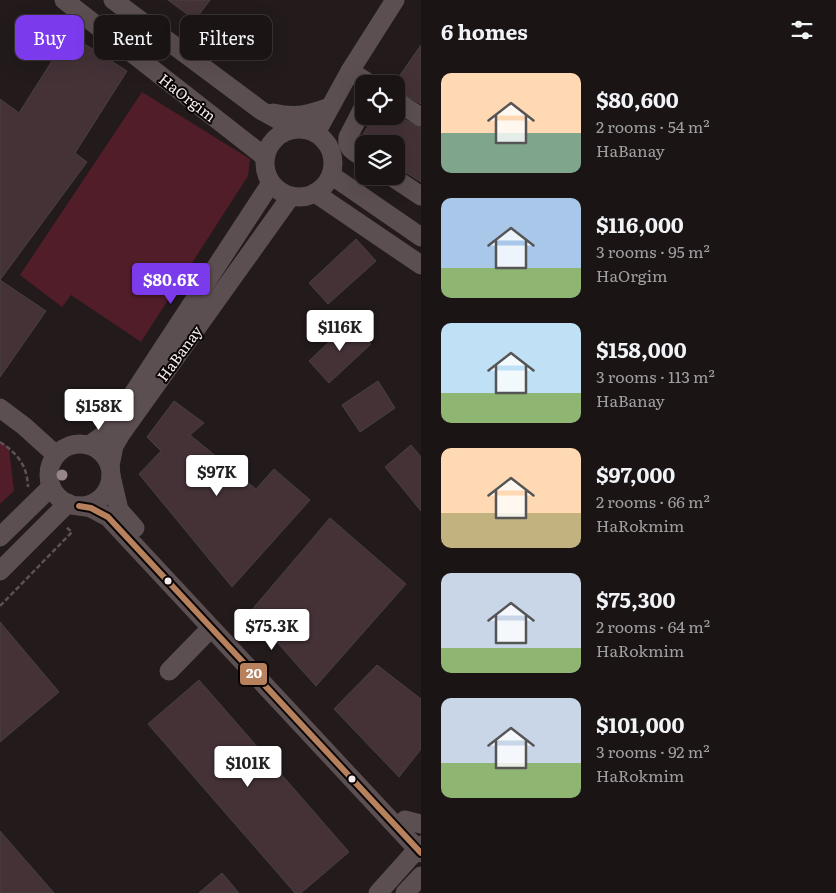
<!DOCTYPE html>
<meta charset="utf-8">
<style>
body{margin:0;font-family:Literata,serif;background:#272122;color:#f1f3f6;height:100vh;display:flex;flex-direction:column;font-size:19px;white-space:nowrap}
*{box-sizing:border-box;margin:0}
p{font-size:16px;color:#9f9ea0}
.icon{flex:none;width:28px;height:28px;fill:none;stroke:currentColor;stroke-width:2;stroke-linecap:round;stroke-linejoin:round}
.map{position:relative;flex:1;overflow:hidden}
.sheet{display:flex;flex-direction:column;background:#1a1414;width:415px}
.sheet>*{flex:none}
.top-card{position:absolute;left:15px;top:15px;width:330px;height:45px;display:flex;gap:10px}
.fabs{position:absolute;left:355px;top:75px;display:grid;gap:10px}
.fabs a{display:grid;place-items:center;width:50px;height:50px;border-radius:10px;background:#1a1414;box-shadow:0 5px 20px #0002,0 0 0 1px #383334;font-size:25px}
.price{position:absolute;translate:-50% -42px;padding:0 11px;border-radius:5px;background:#fff;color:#222;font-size:16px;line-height:32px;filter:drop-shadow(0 1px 2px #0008)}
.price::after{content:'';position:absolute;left:50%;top:30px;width:15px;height:11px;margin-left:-8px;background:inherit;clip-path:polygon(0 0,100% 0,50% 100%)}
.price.selected{background:#7c3aed;color:#fff}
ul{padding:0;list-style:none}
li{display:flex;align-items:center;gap:15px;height:125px;padding:0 20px}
li span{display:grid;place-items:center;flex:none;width:140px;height:100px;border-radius:10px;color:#555}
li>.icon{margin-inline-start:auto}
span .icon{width:60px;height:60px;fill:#fffc;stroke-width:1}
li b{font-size:21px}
h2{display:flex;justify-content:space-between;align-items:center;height:60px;padding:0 20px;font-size:21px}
.tag{padding:0 18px;border-radius:10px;background:#1a1414;box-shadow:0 5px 20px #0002,0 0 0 1px #383334;font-size:18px;line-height:45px}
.tag.selected{background:#7c3aed;color:#fff}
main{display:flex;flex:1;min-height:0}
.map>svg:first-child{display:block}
</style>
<main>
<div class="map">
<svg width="421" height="893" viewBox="0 0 421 893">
<rect width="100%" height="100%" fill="#221a1b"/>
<g fill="#511d28">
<polygon points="142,92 250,159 248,176 141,342 71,295 62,307 20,275"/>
<polygon points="0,441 9,448 14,491 0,504"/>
</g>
<g fill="#443237" stroke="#484142">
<polygon points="168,0 210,0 195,20"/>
<polygon points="69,34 127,71 75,153 87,162 0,280 0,99 19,113"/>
<polygon points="421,45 421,104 396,90 396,81"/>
<polygon points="396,115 421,128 421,182 396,166 396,144 363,144 359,141 374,116 396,116"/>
<polygon points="356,239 376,261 328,304 309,283"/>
<polygon points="0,280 46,311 0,377"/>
<polygon points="350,322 371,344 329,383 309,361"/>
<polygon points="378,381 395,408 360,432 342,405"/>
<polygon points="174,401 204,423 190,435 256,489 274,469 310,500 232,587 139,474 161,451 147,437"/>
<polygon points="411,445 421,457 421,511 385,467"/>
<polygon points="330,518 406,584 316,686 250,612"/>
<polygon points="0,622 59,692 0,742"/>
<polygon points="377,665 421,699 421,749 399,777 334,709"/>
<polygon points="199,680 349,852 301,893 295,893 148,724"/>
<polygon points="0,831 54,893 0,893"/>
<polygon points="222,873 239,893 199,893"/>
</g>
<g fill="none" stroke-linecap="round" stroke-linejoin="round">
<g stroke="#5c5153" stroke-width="2.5" stroke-dasharray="5 2.5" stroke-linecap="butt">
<path d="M0,442C18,454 27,465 28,487"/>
<polyline points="0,606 72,532 66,527"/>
</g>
<g stroke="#5c4f51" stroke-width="19">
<polyline points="64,0 265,157"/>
<polyline points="113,0 262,111 295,129"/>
<polyline points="350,71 370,84"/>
<polyline points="396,101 421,117"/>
<path d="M364,106L348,137C346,149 355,152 364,158"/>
<path d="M273,113C297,118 308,115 330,107"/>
<circle cx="299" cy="163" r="34"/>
<polyline points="316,133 350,71 395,0"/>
<polyline points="331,175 421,237"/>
<polyline points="391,176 421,196"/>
<polyline points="315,193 421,265"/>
<polyline points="0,408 24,426 56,455"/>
<circle cx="80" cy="475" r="31"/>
<polyline points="89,445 105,434 112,426 271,183"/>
<polyline points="110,466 114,446 121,434 291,196"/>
<polyline points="111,476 119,510 135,528"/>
<polyline points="79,506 91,508 108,517 421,853"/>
<polyline points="0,537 51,487"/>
<polyline points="0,571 68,503"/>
<polyline points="169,671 211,628"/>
<polyline points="405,820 421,824"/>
<polyline points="378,893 421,845"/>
<polyline points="405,893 421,876"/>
</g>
<defs>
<polyline id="bus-1" points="79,506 91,508 108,517 421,853"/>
</defs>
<use href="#bus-1" stroke="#0a0505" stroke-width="10"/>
<use href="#bus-1" stroke="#b6815c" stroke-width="6"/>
</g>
<circle fill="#978587" cx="62" cy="475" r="5.5"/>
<g fill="#f6ebec" stroke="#0a0505" stroke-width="2">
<circle cx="168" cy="581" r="4.5"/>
<circle cx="352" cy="779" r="4.5"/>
</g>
<g text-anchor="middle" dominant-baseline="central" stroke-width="4" stroke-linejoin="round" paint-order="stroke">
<g font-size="15" fill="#f6ebec" stroke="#0a0505">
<text transform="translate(188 97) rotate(38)">HaOrgim</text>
<text transform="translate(179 353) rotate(-54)">HaBanay</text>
</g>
</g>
<rect stroke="#0a0505" stroke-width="2" x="239" y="662" width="29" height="24" rx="5" fill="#b6815c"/>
<g font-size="14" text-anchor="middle" font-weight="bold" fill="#fff">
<text x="254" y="678">20</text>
</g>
</svg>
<div class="fabs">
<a><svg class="icon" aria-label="locate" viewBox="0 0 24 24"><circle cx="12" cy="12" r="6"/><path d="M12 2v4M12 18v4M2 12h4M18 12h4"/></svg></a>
<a><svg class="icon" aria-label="layers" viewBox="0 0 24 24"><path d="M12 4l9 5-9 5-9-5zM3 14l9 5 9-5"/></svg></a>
</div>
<b class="price selected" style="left:171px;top:305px">$80.6K</b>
<b class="price" style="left:340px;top:352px">$116K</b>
<b class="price" style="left:99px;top:431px">$158K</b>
<b class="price" style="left:217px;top:497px">$97K</b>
<b class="price" style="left:272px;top:651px">$75.3K</b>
<b class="price" style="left:248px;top:788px">$101K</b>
<div class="top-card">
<a class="tag selected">Buy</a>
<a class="tag">Rent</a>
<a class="tag">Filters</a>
</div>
</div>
<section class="sheet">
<h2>6 homes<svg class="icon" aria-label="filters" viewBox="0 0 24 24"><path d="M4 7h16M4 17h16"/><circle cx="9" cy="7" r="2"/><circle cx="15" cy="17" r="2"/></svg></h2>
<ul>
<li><span style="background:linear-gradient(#ffd9b3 60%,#7fa58c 0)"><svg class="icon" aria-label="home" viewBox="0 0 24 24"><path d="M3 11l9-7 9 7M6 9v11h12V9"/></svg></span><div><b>$80,600</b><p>2 rooms · 54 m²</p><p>HaBanay</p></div></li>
<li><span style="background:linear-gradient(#a9c7e8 70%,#8fb573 0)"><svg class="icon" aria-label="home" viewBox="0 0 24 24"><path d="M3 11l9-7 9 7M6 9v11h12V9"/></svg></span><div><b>$116,000</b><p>3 rooms · 95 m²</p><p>HaOrgim</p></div></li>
<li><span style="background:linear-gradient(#bfe0f5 70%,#8fb573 0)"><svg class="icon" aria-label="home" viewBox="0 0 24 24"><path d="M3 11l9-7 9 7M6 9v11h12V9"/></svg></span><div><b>$158,000</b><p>3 rooms · 113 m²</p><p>HaBanay</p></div></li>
<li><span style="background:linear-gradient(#ffd9b3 65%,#c2b280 0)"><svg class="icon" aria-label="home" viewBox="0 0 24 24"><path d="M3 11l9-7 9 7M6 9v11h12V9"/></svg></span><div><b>$97,000</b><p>2 rooms · 66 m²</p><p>HaRokmim</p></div></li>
<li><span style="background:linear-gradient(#c9d6e8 75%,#8fb573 0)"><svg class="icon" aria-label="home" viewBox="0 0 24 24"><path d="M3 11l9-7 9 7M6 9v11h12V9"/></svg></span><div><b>$75,300</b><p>2 rooms · 64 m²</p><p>HaRokmim</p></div></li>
<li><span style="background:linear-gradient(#c9d6e8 65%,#8fb573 0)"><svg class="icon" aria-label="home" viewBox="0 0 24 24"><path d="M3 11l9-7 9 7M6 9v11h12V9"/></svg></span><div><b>$101,000</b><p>3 rooms · 92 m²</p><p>HaRokmim</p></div></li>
</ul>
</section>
</main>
